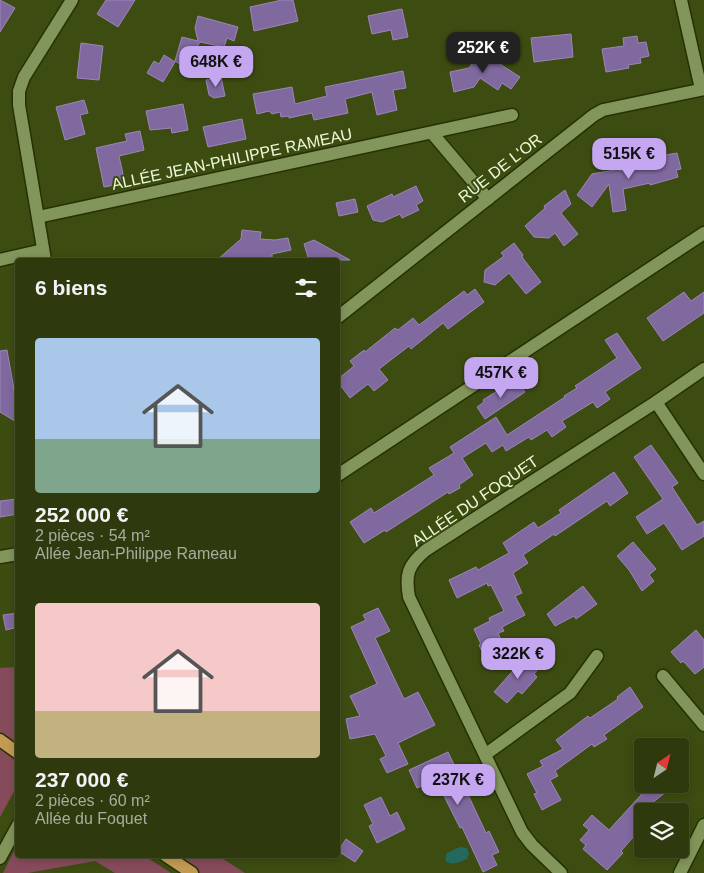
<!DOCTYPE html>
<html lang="fr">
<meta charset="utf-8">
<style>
body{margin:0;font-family:Helvetica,sans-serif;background:#3a451b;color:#f1f3f6;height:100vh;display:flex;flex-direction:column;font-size:19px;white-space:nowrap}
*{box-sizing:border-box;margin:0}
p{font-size:16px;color:#a7ad9d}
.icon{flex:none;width:28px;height:28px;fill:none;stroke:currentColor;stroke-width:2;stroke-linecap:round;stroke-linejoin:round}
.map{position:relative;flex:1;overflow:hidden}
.panel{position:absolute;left:15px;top:258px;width:325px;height:600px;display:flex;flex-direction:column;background:#2e3a0d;border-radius:5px;box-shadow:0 2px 8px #0003,0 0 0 1px #49542e}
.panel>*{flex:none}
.needle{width:32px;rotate:35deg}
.fabs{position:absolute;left:634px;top:738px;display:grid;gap:10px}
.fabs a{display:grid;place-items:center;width:55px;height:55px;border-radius:5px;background:#2e3a0d;box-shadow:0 2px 8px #0003,0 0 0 1px #49542e;font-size:25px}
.price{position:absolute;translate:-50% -42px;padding:0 11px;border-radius:10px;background:#c5a6f0;color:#111;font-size:16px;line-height:32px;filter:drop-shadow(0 1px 2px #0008)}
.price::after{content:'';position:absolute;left:50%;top:30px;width:15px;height:11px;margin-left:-8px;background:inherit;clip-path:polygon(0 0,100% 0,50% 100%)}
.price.current{background:#222;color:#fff}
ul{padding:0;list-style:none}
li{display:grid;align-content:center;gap:10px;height:265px;padding:0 20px}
li span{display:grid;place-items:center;height:155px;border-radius:5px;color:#555}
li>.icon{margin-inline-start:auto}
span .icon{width:90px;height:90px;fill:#fffc;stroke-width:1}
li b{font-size:21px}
h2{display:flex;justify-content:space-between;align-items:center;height:60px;padding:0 20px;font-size:21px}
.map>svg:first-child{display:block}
</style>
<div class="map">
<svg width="704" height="873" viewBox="0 0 704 873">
<rect width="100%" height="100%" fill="#3d4d11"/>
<g fill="#864b5b">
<polygon points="17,667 17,786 0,817 0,668"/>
<polygon points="17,845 18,855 143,855 171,873 115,873 95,861 28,873 3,873"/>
<polygon points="165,855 217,855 245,873 192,873"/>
</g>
<path fill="#246960" d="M460,847L467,848L469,854L467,859C459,862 452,867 445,860L447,853Z"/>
<g fill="#7f699e" stroke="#9c85bc">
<polygon points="0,0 15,8 0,32"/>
<polygon points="106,0 135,0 118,27 97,14"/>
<polygon points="282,0 293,0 298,21 254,31 250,7"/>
<polygon points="402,9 408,37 393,40 391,30 372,34 368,16"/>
<polygon points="198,16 238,27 234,41 227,38 224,47 200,42 185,67 175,61 182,37 198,41 195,28"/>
<polygon points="571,34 573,57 534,62 531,38"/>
<polygon points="637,36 638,43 646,42 649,56 640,58 641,63 628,65 629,68 606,72 602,49 624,46 623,38"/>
<polygon points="81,43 103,46 99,80 77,78"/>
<polygon points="480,51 520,77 511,89 502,83 498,90 480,78 474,87 454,92 450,72 469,68"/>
<polygon points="164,55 175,62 163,82 147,73 154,61 159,64"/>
<polygon points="403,71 406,88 393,90 397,110 377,115 372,92 345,99 348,113 314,120 312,113 289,118 289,116 281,117 280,112 272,114 269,111 257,114 253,94 292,87 295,104 327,96 325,87"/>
<polygon points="221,77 225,96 214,98 209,95 206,80"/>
<polygon points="84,100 88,113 80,115 85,134 65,140 56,107"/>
<polygon points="183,104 188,130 172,133 171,128 150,130 146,111"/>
<polygon points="242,119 246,139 208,147 203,127"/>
<polygon points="140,131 144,150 119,156 125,183 104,187 96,148 127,141 125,134"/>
<polygon points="677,153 681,169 676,170 678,177 650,185 650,183 623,189 626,210 613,212 609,184 592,207 577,195 592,174 620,169 620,171 656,163 655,157"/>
<polygon points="416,186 423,201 416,205 419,210 402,218 400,214 382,222 373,220 367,206 392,194 393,197"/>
<polygon points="565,190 571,204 561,213 578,234 564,246 555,233 549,238 534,237 525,226 545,208 544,206"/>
<polygon points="355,199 358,212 339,216 336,203"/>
<polygon points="242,230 261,232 260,239 275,240 288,238 291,250 272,254 272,260 248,258 247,260 217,260 241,239"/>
<polygon points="314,240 350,260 309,260 304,244"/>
<polygon points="514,243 523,255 522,257 541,282 526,294 509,273 495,285 484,282 485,270 504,256 501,253"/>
<polygon points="475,289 484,302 448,329 443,323 411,349 409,346 379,369 388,380 374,391 368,384 350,398 338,382 338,379 354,366 350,361 364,350 365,352 395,328 398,330 413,318 419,325 464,291 467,295"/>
<polygon points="684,292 691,301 704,292 704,313 663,341 647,318"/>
<polygon points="617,333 641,368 605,392 610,399 597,408 593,402 562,421 566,427 552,437 547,430 531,440 529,437 506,451 503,445 492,452 486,443 462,458 473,475 459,485 460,488 449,494 448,492 386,532 385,530 364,543 350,522 371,508 374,513 434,475 429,468 454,453 450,447 496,417 507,435 565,397 564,396 577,388 575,386 617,358 605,340"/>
<polygon points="7,350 15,395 18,394 18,423 0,412 0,351"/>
<polygon points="516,379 525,392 485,419 477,407 484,402 483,400"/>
<polygon points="651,445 678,483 672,487 697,525 704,521 704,536 682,550 664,523 647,534 636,517 663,499 634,457"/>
<polygon points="614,472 628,493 610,506 607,501 555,536 554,534 523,555 528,563 513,573 522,593 515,596 525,615 502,627 504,631 498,633 505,649 485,658 479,645 481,644 474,629 490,621 489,618 504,611 491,585 488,586 487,583 457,598 449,580 476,567 478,570 509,553 503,543 534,522 538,528 561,513 559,510"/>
<polygon points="18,499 18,514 0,517 0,501"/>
<polygon points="633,542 656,569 649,575 654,581 642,591 629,570 617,556"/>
<polygon points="583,586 597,604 576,619 574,616 555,626 547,614"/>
<polygon points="378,608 390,631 375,638 404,699 418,692 435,725 398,743 408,764 387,773 380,759 386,756 375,734 350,739 346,719 360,716 350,696 377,684 351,627 366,620 363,615"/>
<polygon points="18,613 18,627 6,630 3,615"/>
<polygon points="696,630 704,640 704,667 695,674 683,661 681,663 671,652"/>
<polygon points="526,656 539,668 534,674 537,677 522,694 518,691 507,703 494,692"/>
<polygon points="630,687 643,707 604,735 607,739 594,747 592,744 555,771 558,776 550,780 561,800 542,810 534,794 537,793 527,774 543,766 540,761 563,749 556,740 588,716 590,718 618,699 617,697"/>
<polygon points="448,752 486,833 489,831 499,852 492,855 497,865 483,872 462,827 460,828 436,780 417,788 409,770"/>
<polygon points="651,784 676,784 642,811 642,827 621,851 623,853 607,870 583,849 586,845 580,840 589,830 583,825 592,815 609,830"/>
<polygon points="381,797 390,816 397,812 405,829 377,843 369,826 373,824 364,805"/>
<polygon points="346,839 363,851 355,862 338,851"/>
</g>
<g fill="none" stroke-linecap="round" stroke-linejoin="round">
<defs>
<g id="minor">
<polyline points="681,0 701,89"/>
<polyline points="432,133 488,199"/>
<polyline points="38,217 512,115"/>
<polyline points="0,260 43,250"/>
<polyline points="45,260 19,105 19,91 24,77 72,0"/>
<polyline points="338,317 594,115 603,110 704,89"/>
<polyline points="656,402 704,474"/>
<polyline points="338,475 704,233"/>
<polyline points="0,557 18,554"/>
<polyline points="663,676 704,725"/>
<polyline points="486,754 570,693 597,656"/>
<polyline points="0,858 18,825"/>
<path d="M561,873L532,845L522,832L409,597C405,574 408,565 426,550L656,402L704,369"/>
<polyline points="680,873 704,825"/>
</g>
<g id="major">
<polyline points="0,740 18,753"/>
<polyline points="165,855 192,873"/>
</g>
</defs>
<use href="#minor" stroke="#263104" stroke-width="15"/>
<use href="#major" stroke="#263104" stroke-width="15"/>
<use href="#minor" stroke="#82955a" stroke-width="12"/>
<use href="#major" stroke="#c39a52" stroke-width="12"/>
</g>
<g text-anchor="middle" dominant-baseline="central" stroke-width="4" stroke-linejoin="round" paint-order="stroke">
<g font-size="16" fill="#edf8d9" stroke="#3d4d11">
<text transform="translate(232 159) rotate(-12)">ALLÉE JEAN-PHILIPPE RAMEAU</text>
<text transform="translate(500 168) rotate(-38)">RUE DE L'OR</text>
<text transform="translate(475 501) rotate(-34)">ALLÉE DU FOQUET</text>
</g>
</g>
</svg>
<div class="fabs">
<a><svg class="needle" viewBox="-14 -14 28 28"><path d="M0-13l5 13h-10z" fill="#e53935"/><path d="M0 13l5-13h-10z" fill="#a7ad9d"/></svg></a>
<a><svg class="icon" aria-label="layers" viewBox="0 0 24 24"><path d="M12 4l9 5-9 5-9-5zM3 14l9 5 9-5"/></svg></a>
</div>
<b class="price current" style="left:483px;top:74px">252K €</b>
<b class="price" style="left:216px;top:88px">648K €</b>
<b class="price" style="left:629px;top:180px">515K €</b>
<b class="price" style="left:501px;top:399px">457K €</b>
<b class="price" style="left:518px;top:680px">322K €</b>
<b class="price" style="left:458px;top:806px">237K €</b>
<section class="panel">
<h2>6 biens<svg class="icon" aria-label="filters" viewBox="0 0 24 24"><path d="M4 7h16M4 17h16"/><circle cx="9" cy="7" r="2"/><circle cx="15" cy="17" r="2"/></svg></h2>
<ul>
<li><span style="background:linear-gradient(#a9c7e8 65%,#7fa58c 0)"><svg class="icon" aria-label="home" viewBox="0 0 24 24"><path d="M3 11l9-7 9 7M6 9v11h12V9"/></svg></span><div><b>252 000 €</b><p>2 pièces · 54 m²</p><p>Allée Jean-Philippe Rameau</p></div></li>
<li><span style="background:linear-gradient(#f6c9c9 70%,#c2b280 0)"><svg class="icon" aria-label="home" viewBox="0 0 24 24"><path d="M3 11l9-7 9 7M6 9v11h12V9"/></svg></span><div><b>237 000 €</b><p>2 pièces · 60 m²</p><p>Allée du Foquet</p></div></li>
</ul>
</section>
</div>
